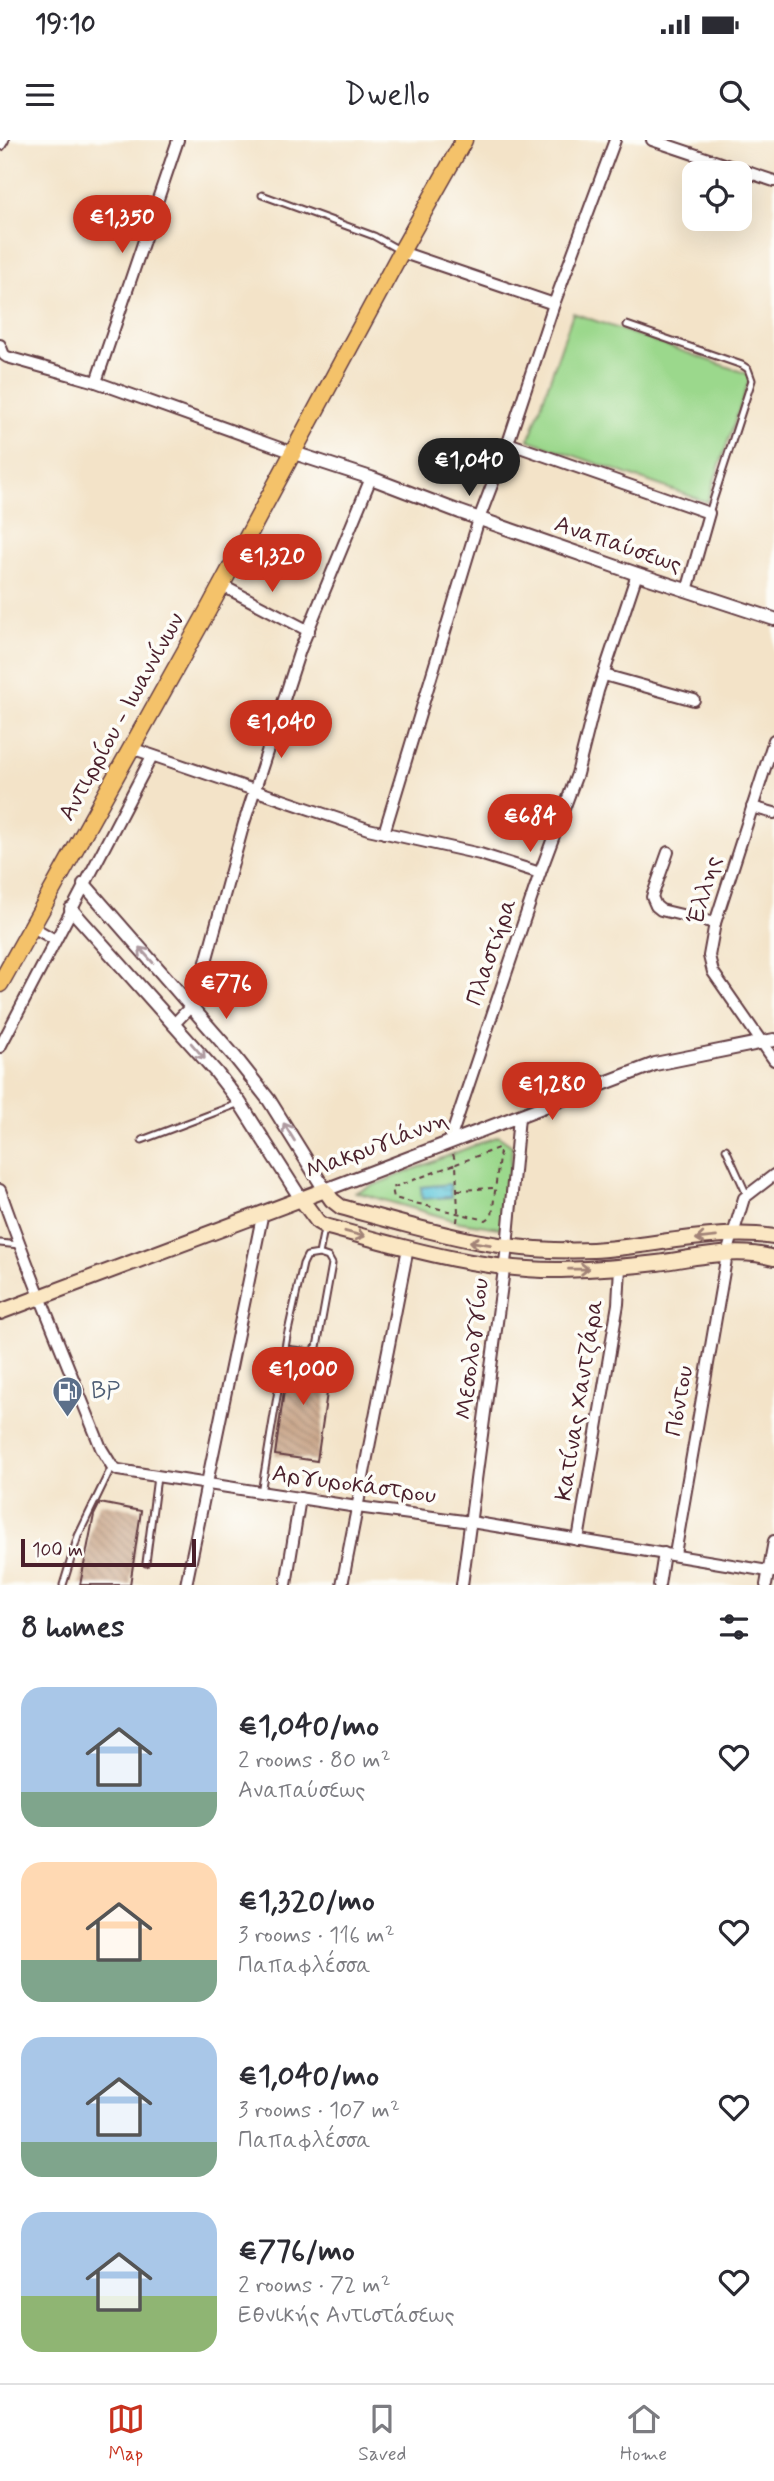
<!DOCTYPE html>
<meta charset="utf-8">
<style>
body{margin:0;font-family:Mynerve,sans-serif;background:#f7f7f7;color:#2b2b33;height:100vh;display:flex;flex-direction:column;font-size:26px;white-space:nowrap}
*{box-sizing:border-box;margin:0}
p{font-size:23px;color:#7c7c81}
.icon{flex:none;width:38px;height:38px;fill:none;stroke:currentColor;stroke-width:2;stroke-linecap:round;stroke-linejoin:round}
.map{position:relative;height:1445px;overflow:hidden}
.details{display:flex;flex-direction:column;background:#fff;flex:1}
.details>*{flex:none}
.fabs{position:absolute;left:682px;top:21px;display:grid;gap:14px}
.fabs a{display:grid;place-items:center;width:70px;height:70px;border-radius:14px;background:#fff;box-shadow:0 7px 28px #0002;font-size:35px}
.scale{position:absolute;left:21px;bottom:18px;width:175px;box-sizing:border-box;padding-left:7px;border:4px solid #4a1f2b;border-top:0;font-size:19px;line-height:24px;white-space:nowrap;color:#4a1f2b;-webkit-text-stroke:5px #fdfcf7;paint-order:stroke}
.price{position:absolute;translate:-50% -60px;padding:0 16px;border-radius:24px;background:#c8321e;color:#fff;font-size:23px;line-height:46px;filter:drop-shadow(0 2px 4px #0008)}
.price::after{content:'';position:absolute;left:50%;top:42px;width:21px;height:16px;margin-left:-10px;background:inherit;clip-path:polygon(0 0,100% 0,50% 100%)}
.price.selected{background:#222;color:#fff}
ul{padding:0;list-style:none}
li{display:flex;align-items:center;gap:21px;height:175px;padding:0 21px}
li span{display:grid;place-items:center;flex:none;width:196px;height:140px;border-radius:21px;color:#555}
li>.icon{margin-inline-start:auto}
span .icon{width:84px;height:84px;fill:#fffc;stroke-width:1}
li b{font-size:30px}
h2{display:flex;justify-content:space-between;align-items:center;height:84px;padding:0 21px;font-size:30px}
.status{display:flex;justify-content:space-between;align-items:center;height:49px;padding:0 35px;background:#fff;direction:ltr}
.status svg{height:19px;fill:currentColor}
header{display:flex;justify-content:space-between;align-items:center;height:91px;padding:0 21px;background:#fff;font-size:32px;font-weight:600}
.tab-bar{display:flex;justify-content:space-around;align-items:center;height:98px;border-top:2px solid #e1e1e2;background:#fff;font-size:19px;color:#7c7c81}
.tab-bar a{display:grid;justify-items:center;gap:4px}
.tab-bar .selected{color:#c8321e}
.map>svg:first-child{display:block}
</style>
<div class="status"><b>19:10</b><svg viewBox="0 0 49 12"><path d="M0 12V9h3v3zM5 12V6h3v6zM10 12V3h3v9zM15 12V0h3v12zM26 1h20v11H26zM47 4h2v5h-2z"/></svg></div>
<header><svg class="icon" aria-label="menu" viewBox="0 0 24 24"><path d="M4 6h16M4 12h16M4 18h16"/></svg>Dwello<svg class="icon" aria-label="search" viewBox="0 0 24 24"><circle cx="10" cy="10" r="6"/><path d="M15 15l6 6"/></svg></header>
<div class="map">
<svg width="774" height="1445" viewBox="0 0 774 1445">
<defs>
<pattern id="water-ripples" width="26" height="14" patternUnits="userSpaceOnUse" patternTransform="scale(1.75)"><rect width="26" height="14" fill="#5fc7db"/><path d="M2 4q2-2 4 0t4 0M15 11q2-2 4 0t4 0" fill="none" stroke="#54aabc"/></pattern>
<pattern id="building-back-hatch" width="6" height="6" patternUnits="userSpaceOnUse" patternTransform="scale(1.75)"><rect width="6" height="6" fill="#c49e80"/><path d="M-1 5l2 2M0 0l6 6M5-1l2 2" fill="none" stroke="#a18069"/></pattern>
</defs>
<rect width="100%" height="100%" fill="#fdfcf7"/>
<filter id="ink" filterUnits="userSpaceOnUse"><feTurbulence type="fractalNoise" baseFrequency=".0143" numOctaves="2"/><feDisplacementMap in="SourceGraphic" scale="14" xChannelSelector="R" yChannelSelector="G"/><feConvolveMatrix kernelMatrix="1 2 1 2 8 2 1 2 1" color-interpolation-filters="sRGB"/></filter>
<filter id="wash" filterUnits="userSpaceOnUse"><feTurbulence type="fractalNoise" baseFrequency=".00686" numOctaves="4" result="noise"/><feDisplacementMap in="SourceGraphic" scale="28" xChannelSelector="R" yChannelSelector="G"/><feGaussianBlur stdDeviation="1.57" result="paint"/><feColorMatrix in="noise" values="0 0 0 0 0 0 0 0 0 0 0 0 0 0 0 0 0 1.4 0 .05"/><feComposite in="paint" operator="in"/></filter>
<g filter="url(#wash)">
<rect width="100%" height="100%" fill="#f3e3c8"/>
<g fill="#9bd88c" stroke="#727c5c" stroke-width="2">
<polygon points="573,173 751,235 707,362 529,300"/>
<polygon points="498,996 512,1006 506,1089 460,1082 356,1052"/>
</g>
<polygon fill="url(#water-ripples)" stroke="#547383" stroke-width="2" points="450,1044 451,1057 422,1059 421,1047"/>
<g id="blocks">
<g fill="url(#building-back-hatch)">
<polygon points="289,1215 332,1219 317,1321 275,1315"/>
<polygon points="100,1363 141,1371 130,1445 80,1445 94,1375"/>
</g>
</g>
</g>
<g filter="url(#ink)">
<use href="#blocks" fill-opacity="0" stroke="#633c43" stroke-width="2"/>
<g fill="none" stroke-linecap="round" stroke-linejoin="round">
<defs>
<g id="service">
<polyline points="262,55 374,96 399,110"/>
<polyline points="627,185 742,225 748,229 752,240 709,373"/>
<polyline points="142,1000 240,963"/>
<polyline points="726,1009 747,1055"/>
<polyline points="0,1103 19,1105"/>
<polyline points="285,1209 311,1212 317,1207 332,1124 328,1117 319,1114"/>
<polyline points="261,1353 287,1196 303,1124 307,1116 319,1114 324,1089"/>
<polyline points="146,1423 157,1337"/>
<polyline points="63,1445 78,1396 112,1326"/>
</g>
<g id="minor">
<polyline points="652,0 774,41"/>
<polyline points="0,5 3,0"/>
<polyline points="401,112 554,164"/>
<polyline points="0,205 4,215 7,217 96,242 291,312"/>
<polyline points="96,242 178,0"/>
<polyline points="508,303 709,373 687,451"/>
<polyline points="221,445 309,491"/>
<polyline points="604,535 694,560"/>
<polyline points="774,600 715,783 709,816 713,832 774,920"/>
<polyline points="131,608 368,689 480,714 540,733"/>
<polyline points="752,667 774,673"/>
<polyline points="384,693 479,379 508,303 554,164 615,0"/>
<polyline points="668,712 652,757 656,766 661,770 715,783"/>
<polyline points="31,786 55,800"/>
<polyline points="174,884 195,862 244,683 300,510 371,338"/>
<polyline points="0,907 152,616"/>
<polyline points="449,1003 540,733 577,634 598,551 637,434"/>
<path d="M0,1050C30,1137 67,1222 101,1308L112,1326L118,1330L357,1367L471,1382L774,1432"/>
<polyline points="578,1400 618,1164 620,1127"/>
<polyline points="675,1414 727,1114 744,1058 774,1035"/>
<polyline points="186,1445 263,1072"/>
<polyline points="286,1445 300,1358"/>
<polyline points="342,1445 408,1108"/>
<polyline points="462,1445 507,1107 519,977"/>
<polyline points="659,1445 664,1413"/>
<polyline points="766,1445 774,1401"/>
</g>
<g id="tertiary">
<polyline points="291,312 371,338 460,372 637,434 774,479"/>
<polyline points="84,744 235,917 269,960 325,1050 655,924 774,900"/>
<polyline points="71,769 216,932 240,963 301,1059"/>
</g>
<g id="secondary">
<path d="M301,1059L318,1082L325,1086C402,1107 480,1131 561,1130C593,1129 625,1127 657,1123C695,1118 737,1107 774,1118"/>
<path d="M0,1172L325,1050L332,1060L341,1067C429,1091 500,1114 593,1110C650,1107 718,1088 774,1097"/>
</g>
<polyline id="primary" points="0,844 207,472 401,112 464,0"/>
</defs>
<use href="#service" stroke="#633c43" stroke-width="9"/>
<use href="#minor" stroke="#633c43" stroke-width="14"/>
<use href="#tertiary" stroke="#633c43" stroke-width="16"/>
<use href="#secondary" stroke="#633c43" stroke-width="18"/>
<use href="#primary" stroke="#633c43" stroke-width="19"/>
<g stroke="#633c43" stroke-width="2" stroke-dasharray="5 5" stroke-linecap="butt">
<polyline points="453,1014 456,1024 498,1008 500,1010 498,1026 502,1027"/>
<polyline points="458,1050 494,1048"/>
<polyline points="457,1082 458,1073 456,1024 392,1048 394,1058 486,1080 492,1076 498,1026"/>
</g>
<use href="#service" stroke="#fff" stroke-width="5"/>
<use href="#minor" stroke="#fff" stroke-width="10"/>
<use href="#tertiary" stroke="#fff" stroke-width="12"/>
<use href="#secondary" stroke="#fbe7c3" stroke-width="14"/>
<use href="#primary" stroke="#f4c26a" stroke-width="16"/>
</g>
<defs><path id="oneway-shaft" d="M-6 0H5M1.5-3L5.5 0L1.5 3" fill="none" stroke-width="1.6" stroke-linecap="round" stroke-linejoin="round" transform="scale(1.75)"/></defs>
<g stroke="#ae9aa0">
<use href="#oneway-shaft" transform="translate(146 815) rotate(-132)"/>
<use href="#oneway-shaft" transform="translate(198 911) rotate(49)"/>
<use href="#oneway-shaft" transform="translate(289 992) rotate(-122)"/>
</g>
<g stroke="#a28377">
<use href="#oneway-shaft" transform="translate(355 1094) rotate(15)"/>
<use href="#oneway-shaft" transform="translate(706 1098) rotate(174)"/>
<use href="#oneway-shaft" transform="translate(480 1103) rotate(-171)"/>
<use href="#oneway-shaft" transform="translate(579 1129) rotate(-1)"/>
</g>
</g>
<defs>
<symbol id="fuel-pin" viewBox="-11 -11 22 30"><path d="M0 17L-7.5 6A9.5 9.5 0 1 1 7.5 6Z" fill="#5c6f8a" stroke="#fdfcf7"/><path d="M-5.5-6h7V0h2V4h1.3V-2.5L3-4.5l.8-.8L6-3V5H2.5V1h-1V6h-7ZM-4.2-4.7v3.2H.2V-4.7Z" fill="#fff"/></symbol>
</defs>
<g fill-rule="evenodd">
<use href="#fuel-pin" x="50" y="1234" width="35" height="47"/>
</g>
<g text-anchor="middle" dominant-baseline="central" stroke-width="7" stroke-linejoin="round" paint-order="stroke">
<g font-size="24" fill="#4a1f2b" stroke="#fdfcf7">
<text transform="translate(618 405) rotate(19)">Αναπαύσεως</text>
<text transform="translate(122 577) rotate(-61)">Αντιρρίου - Ιωαννίνων</text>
<text transform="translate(705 750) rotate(-74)">Έλλης</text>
<text transform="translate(492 812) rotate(-71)">Πλαστήρα</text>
<text transform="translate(377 1006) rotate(-21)">Μακρυγιάννη</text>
<text transform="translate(473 1209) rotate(-83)">Μεσολογγίου</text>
<text transform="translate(580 1260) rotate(-81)">Κατίνας Χαντζάρα</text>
<text transform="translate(680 1261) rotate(-80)">Πόντου</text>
<text transform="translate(354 1345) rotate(8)">Αργυροκάστρου</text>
</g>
<g font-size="24" fill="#4e5e75" stroke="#fdfcf7" text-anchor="start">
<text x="91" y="1251">BP</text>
</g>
</g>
</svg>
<div class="fabs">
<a><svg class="icon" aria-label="locate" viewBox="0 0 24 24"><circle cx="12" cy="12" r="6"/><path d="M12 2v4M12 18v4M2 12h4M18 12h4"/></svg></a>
</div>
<div class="scale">100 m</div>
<b class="price" style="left:122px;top:115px">€1,350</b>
<b class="price selected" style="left:469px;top:358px">€1,040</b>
<b class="price" style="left:272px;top:454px">€1,320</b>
<b class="price" style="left:281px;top:620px">€1,040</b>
<b class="price" style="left:530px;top:714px">€684</b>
<b class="price" style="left:226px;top:881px">€776</b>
<b class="price" style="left:552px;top:982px">€1,280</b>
<b class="price" style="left:303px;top:1267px">€1,000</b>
</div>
<section class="details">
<h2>8 homes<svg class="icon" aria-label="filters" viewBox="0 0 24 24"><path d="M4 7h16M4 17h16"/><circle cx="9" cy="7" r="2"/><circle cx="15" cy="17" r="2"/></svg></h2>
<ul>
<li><span style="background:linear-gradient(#a9c7e8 75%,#7fa58c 0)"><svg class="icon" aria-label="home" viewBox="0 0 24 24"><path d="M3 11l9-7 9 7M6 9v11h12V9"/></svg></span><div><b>€1,040/mo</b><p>2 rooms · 80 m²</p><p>Αναπαύσεως</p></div><svg class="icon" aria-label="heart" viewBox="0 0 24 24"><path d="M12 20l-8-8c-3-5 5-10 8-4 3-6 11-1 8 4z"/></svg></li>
<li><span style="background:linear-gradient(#ffd9b3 70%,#7fa58c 0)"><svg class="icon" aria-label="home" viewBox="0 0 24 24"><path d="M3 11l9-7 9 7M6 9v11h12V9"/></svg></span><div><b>€1,320/mo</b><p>3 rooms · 116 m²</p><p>Παπαφλέσσα</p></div><svg class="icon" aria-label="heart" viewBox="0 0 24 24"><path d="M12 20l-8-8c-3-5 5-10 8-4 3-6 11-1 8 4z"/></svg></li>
<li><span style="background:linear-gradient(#a9c7e8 75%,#7fa58c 0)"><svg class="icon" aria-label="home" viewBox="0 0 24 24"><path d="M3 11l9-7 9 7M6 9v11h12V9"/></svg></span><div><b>€1,040/mo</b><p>3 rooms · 107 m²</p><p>Παπαφλέσσα</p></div><svg class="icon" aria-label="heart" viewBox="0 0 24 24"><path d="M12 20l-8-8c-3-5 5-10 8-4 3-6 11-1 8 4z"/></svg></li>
<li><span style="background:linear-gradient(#a9c7e8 60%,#8fb573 0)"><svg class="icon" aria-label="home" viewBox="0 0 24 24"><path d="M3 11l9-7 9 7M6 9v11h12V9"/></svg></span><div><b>€776/mo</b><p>2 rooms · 72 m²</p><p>Εθνικής Αντιστάσεως</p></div><svg class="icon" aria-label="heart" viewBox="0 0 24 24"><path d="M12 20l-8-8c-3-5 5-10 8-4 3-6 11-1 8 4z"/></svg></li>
</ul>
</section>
<nav class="tab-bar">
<a class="selected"><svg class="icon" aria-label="map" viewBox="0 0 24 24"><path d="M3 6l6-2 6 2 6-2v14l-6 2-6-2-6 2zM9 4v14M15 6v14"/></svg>Map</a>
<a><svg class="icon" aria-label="saved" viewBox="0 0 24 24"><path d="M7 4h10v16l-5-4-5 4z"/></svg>Saved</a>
<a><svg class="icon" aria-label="home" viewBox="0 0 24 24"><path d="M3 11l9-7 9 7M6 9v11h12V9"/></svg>Home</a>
</nav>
